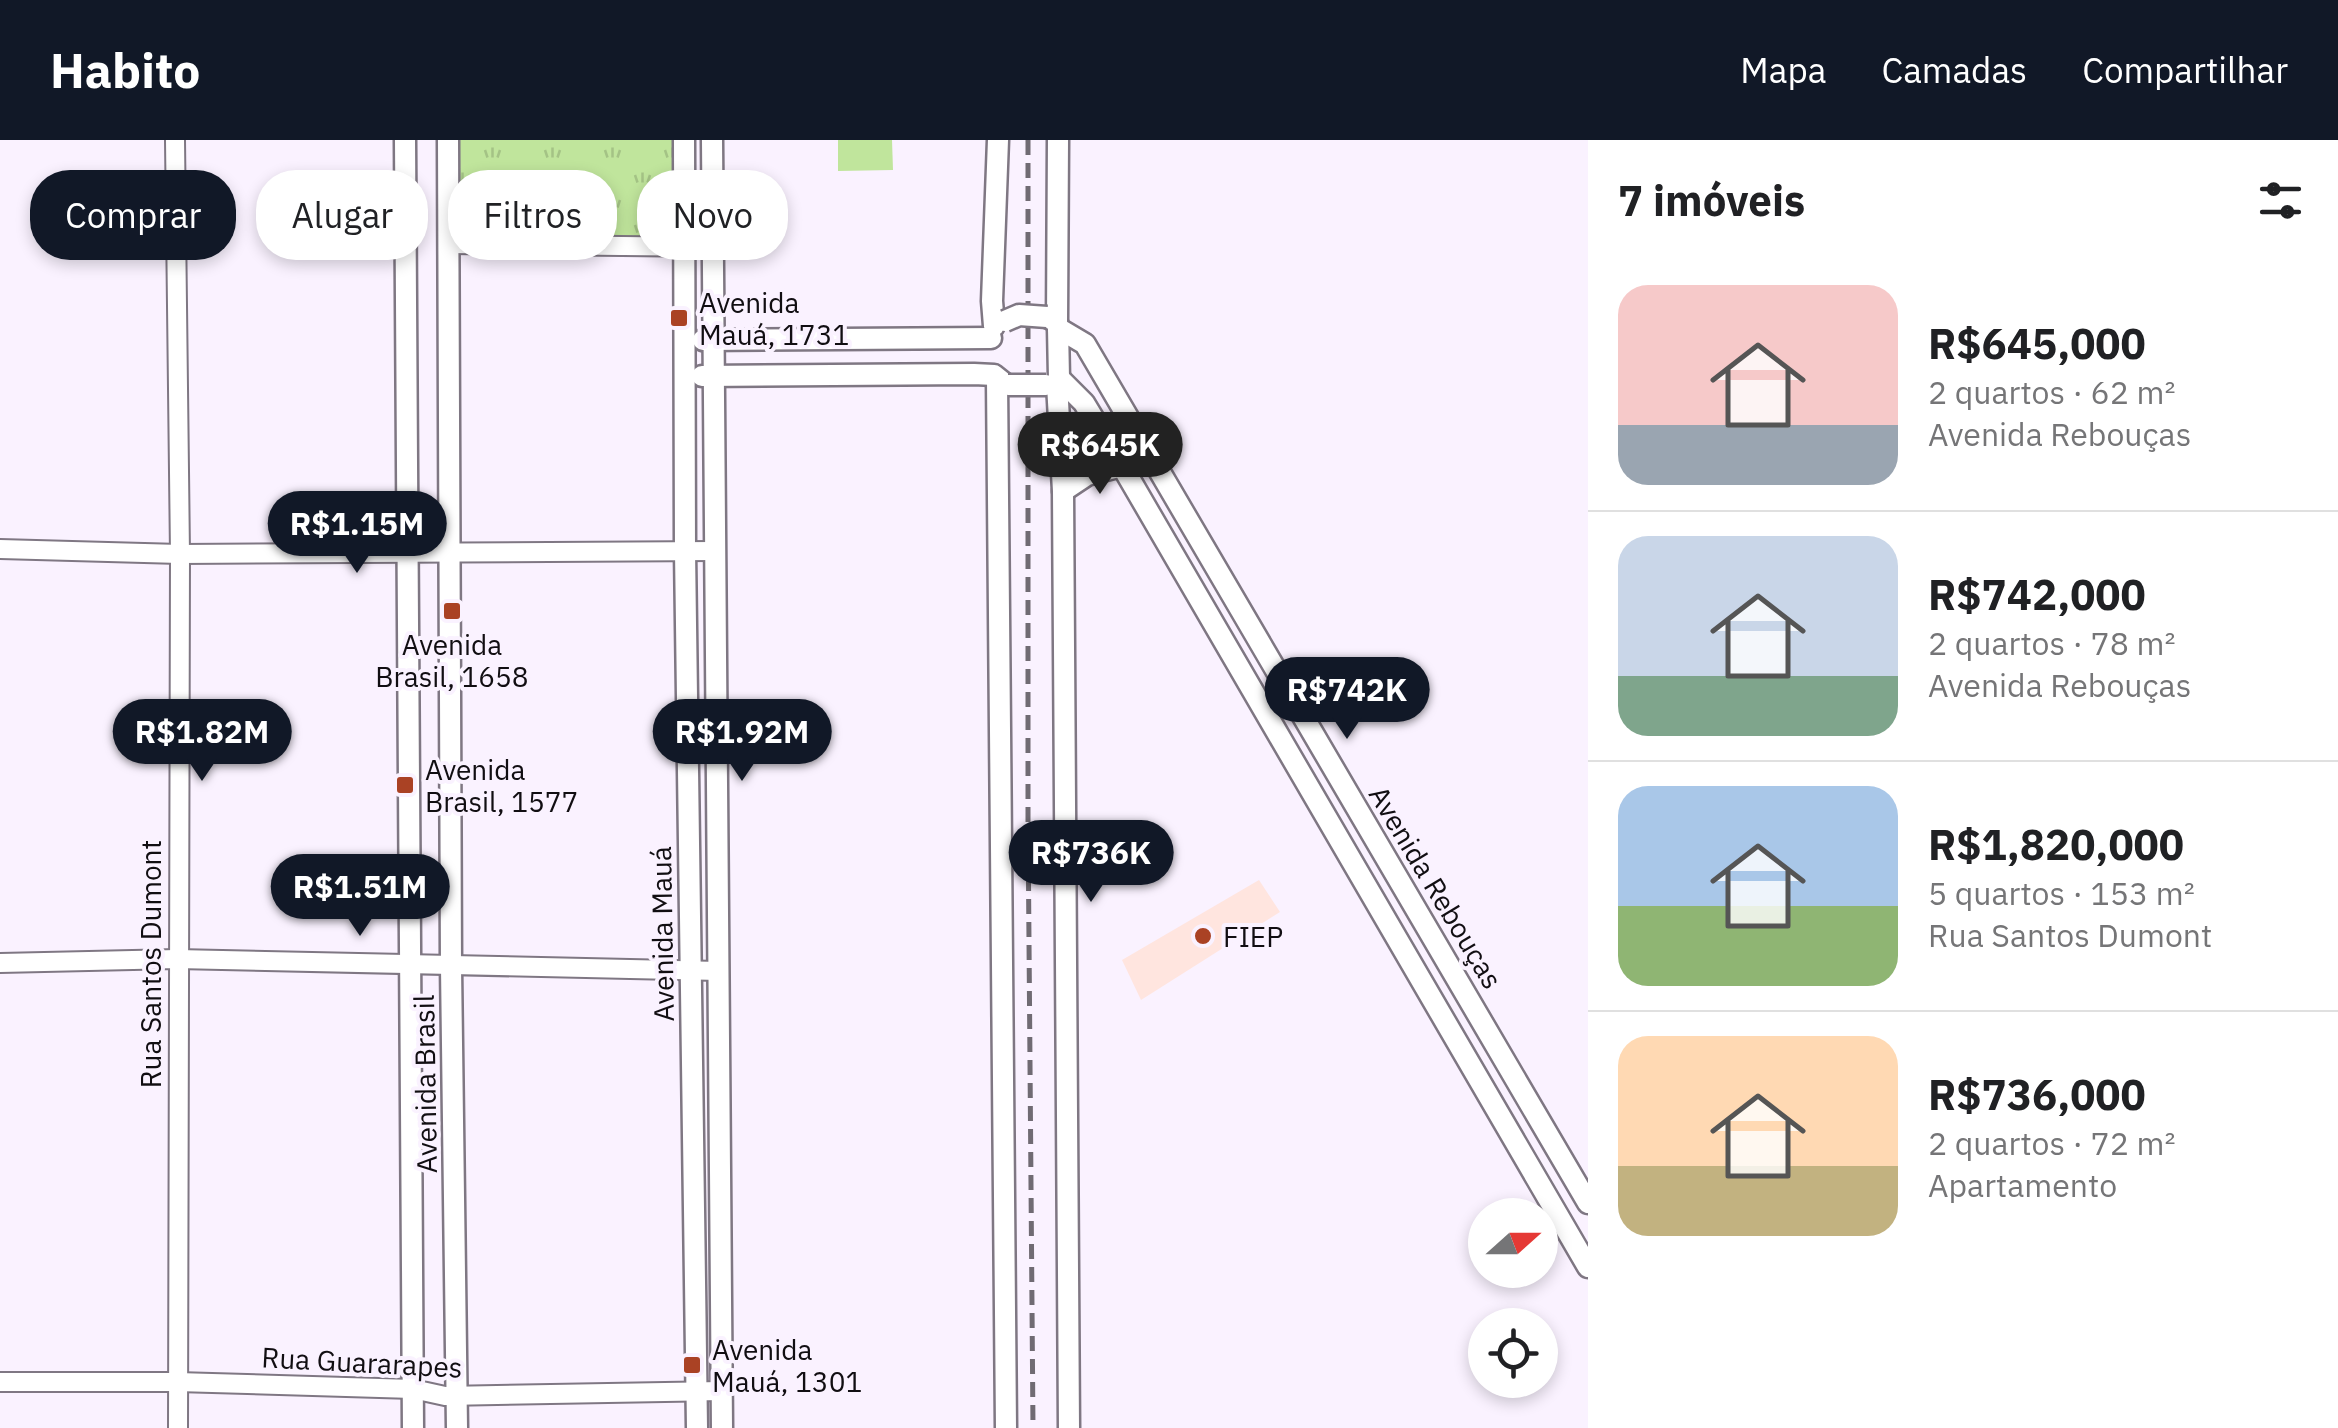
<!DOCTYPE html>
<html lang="pt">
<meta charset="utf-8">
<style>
body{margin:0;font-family:"IBM Plex Sans",sans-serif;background:#f2f2f2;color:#202124;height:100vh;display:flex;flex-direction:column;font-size:38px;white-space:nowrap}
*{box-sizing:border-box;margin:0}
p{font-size:32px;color:#757577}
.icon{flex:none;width:55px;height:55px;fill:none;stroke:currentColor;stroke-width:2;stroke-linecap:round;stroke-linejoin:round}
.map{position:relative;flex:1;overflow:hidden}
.sheet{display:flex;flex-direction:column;background:#fff;width:750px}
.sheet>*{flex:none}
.hud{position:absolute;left:30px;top:30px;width:950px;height:90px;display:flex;gap:20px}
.needle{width:65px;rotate:69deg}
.buttons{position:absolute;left:1468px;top:1058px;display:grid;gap:20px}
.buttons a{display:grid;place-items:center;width:90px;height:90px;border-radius:50%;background:#fff;box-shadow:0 5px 15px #0003;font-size:50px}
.price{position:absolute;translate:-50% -85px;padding:0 22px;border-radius:35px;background:#111827;color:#fff;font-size:32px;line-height:65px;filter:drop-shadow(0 2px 5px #0008)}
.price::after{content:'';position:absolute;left:50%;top:60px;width:30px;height:22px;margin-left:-15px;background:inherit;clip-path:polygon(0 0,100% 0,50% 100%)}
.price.on{background:#222;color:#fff}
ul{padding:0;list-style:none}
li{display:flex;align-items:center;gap:30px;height:250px;padding:0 30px}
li+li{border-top:2px solid #e0e0e0}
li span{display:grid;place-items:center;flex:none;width:280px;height:200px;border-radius:30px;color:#555}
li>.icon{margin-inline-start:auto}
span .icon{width:120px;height:120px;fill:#fffc;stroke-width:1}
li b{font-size:42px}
h2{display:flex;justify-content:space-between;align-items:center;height:120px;padding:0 30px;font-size:42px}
.tag{padding:0 35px;border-radius:40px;background:#fff;box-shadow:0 5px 15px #0003;font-size:35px;line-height:90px}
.tag.on{background:#111827;color:#fff}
header{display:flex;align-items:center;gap:60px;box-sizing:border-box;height:140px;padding:0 50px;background:#111827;color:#fff}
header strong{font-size:48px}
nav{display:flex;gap:55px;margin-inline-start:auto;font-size:35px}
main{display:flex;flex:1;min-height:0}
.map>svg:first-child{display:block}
</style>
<header>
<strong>Habito</strong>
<nav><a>Mapa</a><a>Camadas</a><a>Compartilhar</a></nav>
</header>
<main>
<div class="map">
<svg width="1588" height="1288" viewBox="0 0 1588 1288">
<defs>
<pattern id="grass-tufts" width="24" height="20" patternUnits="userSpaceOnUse" patternTransform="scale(2.5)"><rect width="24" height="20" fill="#c0e59c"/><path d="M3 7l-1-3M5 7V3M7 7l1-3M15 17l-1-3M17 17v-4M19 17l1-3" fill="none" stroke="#a4c385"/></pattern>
</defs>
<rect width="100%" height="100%" fill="#faf2ff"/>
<polygon fill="#ffe5df" points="1259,740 1280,772 1141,860 1122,820"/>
<polygon fill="url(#grass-tufts)" points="448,0 684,0 684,106 449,104"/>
<polygon fill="#c0e59c" points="838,0 892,0 893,30 838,31"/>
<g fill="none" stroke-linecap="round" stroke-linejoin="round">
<defs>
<g id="minor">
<polyline points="175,0 180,414 178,1288"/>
<polyline points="449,104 712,107"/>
<polyline points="0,409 180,414 715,411"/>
<polyline points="0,823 177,819 719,831"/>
<polyline points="0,1242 177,1242 413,1249 445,1256 722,1251"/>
</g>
<g id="major">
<polyline points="405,0 413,1288"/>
<polyline points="448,0 451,827 457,1288"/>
<polyline points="684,0 685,411 697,1288"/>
<polyline points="712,0 722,1288"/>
<polyline points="1047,177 1057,182 1058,188 1085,204 1588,1063"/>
<polyline points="1057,182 1058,0"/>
<polyline points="994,186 992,161 998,0"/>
<polyline points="1058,188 1059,238"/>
<polyline points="703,200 991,198"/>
<polyline points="702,236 974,234 994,235 1004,243"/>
<polyline points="1059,238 1084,263 1122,326 1588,1127"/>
<polyline points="997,240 1006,1288"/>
<polyline points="1057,244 1063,351 1069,1288"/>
<polyline points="1063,351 1087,335 1122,326"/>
</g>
</defs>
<use href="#minor" stroke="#7f7783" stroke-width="22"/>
<use href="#major" stroke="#7f7783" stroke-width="25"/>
<use href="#minor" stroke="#fff" stroke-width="18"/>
<use href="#major" stroke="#fff" stroke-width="20"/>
<polyline stroke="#706b73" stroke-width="5" stroke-dasharray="15 8" stroke-linecap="butt" points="1028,0 1028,680 1033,1288"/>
<defs>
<g id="major-bridge">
<polyline points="1005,181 1019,175 1047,177"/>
<polyline points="1008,245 1046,245"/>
</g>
</defs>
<use href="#major-bridge" stroke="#7f7783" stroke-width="25" stroke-linecap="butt"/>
<use href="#major-bridge" stroke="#fff" stroke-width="20"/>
</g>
<g fill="#aa4224" stroke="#faf2ff" stroke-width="4">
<rect x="669" y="168" width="20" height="20" rx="5"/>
<rect x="442" y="461" width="20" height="20" rx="5"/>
<rect x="395" y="635" width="20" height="20" rx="5"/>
<circle cx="1203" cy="796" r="10"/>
<rect x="682" y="1215" width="20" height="20" rx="5"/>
</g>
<g text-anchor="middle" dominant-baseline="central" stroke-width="8" stroke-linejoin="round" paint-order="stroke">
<g font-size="28" fill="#110e12" stroke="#faf2ff" text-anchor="start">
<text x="699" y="162">Avenida<tspan x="699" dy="32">Mauá, 1731</tspan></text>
<text x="452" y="504" text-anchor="middle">Avenida<tspan x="452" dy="32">Brasil, 1658</tspan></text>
<text x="425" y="629">Avenida<tspan x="425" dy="32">Brasil, 1577</tspan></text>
<text x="1223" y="796">FIEP</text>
<text x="712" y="1209">Avenida<tspan x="712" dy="32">Mauá, 1301</tspan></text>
</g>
<g font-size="28" fill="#110e12" stroke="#faf2ff">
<text transform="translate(1436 747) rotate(59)">Avenida Rebouças</text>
<text transform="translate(662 794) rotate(-91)">Avenida Mauá</text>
<text transform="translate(150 824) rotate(-90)">Rua Santos Dumont</text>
<text transform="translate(425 944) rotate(-91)">Avenida Brasil</text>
<text transform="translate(362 1222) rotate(3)">Rua Guararapes</text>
</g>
</g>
</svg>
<div class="buttons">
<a><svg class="needle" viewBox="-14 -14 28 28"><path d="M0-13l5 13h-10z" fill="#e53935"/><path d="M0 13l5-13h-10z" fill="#757577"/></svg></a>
<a><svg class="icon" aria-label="locate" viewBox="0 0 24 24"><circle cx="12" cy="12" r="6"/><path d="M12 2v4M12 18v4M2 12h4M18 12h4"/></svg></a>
</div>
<b class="price on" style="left:1100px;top:357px">R$645K</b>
<b class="price" style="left:357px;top:436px">R$1.15M</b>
<b class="price" style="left:1347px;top:602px">R$742K</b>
<b class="price" style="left:202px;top:644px">R$1.82M</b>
<b class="price" style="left:742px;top:644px">R$1.92M</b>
<b class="price" style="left:1091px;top:765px">R$736K</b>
<b class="price" style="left:360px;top:799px">R$1.51M</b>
<div class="hud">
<a class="tag on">Comprar</a>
<a class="tag">Alugar</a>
<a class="tag">Filtros</a>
<a class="tag">Novo</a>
</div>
</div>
<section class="sheet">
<h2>7 imóveis<svg class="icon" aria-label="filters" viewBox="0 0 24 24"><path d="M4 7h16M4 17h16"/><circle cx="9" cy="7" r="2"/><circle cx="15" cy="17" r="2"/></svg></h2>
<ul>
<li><span style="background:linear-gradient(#f6c9c9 70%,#9aa5b1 0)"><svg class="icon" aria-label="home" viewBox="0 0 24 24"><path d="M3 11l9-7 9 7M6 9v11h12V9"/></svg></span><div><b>R$645,000</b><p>2 quartos · 62 m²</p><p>Avenida Rebouças</p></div></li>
<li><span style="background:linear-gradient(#c9d6e8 70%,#7fa58c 0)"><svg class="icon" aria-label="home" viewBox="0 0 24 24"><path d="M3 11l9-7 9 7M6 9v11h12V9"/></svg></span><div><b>R$742,000</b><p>2 quartos · 78 m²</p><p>Avenida Rebouças</p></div></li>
<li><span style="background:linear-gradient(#a9c7e8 60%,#8fb573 0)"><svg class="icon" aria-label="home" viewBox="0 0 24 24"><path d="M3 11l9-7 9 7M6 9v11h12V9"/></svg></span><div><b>R$1,820,000</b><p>5 quartos · 153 m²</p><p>Rua Santos Dumont</p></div></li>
<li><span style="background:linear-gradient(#ffd9b3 65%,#c2b280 0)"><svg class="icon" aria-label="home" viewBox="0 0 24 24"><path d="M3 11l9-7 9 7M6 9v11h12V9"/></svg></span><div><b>R$736,000</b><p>2 quartos · 72 m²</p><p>Apartamento</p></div></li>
</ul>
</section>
</main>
